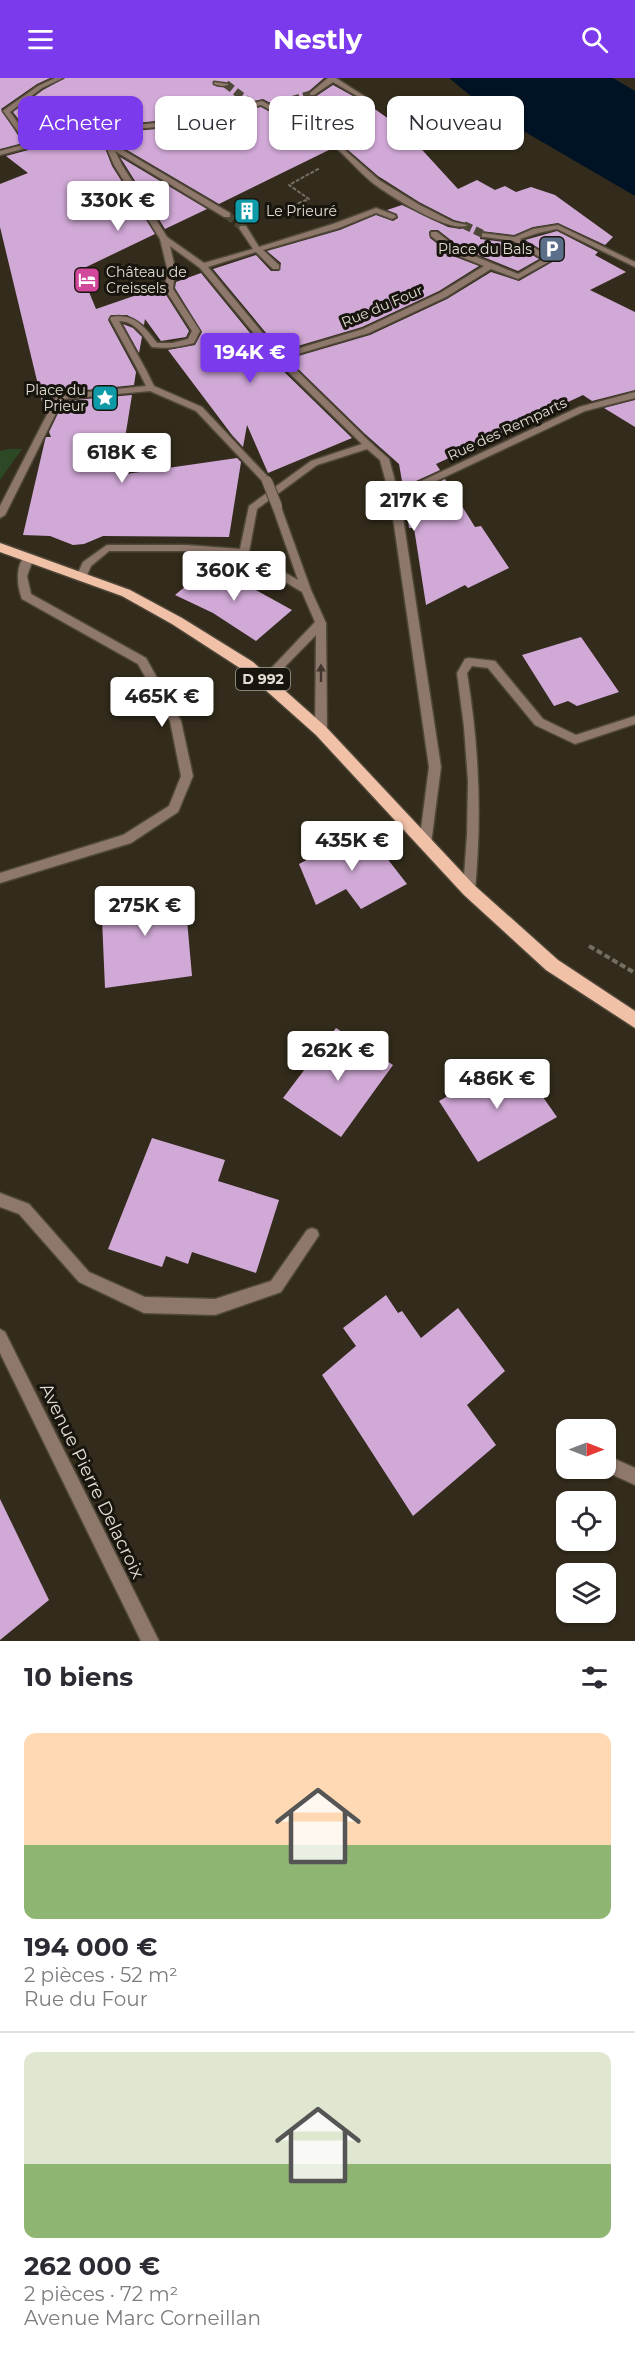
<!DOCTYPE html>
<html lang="fr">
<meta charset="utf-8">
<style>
body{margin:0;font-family:Montserrat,sans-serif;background:#f7f7f7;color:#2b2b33;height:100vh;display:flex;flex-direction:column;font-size:22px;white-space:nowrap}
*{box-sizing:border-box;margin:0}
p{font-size:20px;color:#7c7c81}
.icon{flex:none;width:33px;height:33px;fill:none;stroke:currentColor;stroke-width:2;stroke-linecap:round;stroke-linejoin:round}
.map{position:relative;height:1563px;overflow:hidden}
.details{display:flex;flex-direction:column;background:#fff;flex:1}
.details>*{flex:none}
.guide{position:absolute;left:18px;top:18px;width:600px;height:54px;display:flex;gap:12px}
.needle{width:39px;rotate:90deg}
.fabs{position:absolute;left:556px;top:1341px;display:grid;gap:12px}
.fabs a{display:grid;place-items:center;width:60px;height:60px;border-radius:12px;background:#fff;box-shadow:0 2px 4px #0004;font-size:30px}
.price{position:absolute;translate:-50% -51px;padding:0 14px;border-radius:6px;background:#fff;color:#222;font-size:20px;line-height:39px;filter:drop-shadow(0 2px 3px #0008)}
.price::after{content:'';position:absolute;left:50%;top:36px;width:18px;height:14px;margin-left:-9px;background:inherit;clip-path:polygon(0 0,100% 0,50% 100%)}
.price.on{background:#7c3aed;color:#fff}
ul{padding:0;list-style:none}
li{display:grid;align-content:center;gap:12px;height:318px;padding:0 24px}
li+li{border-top:2px solid #e1e1e2}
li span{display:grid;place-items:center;height:186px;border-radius:12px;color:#555}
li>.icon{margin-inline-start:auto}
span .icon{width:108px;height:108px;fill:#fffc;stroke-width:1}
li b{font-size:26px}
h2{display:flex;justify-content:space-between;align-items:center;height:72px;padding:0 24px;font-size:26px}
.pill{padding:0 21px;border-radius:12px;background:#fff;box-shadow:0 2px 4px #0004;font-size:21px;line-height:54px}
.pill.on{background:#7c3aed;color:#fff}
header{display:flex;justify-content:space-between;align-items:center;height:78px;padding:0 24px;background:#7c3aed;color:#fff;font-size:27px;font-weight:700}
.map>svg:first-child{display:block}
</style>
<header><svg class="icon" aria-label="menu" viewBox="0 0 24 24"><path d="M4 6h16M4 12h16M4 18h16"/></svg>Nestly<svg class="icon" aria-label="search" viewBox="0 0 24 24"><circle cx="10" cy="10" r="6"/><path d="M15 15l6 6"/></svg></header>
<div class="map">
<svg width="635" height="1563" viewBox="0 0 635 1563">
<rect width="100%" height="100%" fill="#332c1c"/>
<polygon fill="#2c4825" points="9,371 22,371 0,402 0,373"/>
<polygon fill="#001324" points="449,0 613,0 635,13 635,118 489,33"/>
<g fill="#d1a9d7">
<polygon points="0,0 50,0 37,6 1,31 23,65 0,71"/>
<polygon points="65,0 324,0 309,13 308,19 315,19 333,7 353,18 323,41 323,47 327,48 362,22 403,51 458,111 477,102 495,112 505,108 516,114 531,109 555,117 613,159 605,167 558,145 533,149 514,157 481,153 480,161 512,165 539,181 518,193 461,170 438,152 431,152 429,154 430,160 453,178 479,188 439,213 362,249 281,273 213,191 256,177 271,193 279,193 281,185 267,173 340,152 376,137 393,143 398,140 397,136 387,132 402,127 448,149 460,151 468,149 470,146 454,142 419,124 378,98 332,58 263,21 167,42 82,50 34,62 13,34 43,12"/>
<polygon points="261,29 309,55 333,70 219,126 110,62 103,65 112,88 155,156 80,192 96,231 163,208 163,212 189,253 186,259 161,263 145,241 144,247 127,237 111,237 108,242 136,294 134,307 57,315 45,336 0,149 0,106 28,95 6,78 81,58 167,50"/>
<polygon points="120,79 207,131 165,151"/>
<polygon points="557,153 598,174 595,177 626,194 590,212 635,234 635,312 592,323 583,317 436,386 440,392 403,409 399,386 364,355 288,281 370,257 447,221 491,194 519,203 554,183 552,178 525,162"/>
<polygon points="201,195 273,283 352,360 268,395 247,347 243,369 232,357 168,272 195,267 202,254 175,210 176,204"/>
<polygon points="123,246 133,250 142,259 139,275"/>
<polygon points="132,317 119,397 237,380 241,384 229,459 103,458 84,466 73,467 50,458 23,457 45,362 46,359 51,359 49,354 64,323"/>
<polygon points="635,322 635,349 604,330"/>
<polygon points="445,401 475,449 481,448 509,490 468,510 465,507 426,527 414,450 409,450 405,420"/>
<polygon points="211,487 292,532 256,563 213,535 175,517"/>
<polygon points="581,559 619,614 577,628 568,623 554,628 522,577"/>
<polygon points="365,752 407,806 361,831 346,811 316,827 299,786"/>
<polygon points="184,808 192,898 105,910 101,818"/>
<polygon points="336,950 393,987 341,1059 283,1020"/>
<polygon points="516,981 557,1039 478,1084 439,1023"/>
<polygon points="152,1060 225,1082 218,1103 279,1122 256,1195 192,1174 188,1186 166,1178 162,1189 108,1171"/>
<polygon points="386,1217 398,1235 402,1233 421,1260 458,1230 505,1293 467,1327 496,1367 413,1438 322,1297 356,1268 343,1250"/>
<polygon points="0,1421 49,1522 0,1562"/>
</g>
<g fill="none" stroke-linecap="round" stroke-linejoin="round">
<g stroke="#4d4737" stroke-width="8" stroke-dasharray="8 4" stroke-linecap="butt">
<polyline points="226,6 253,27"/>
<polyline points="269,29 312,16"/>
<polyline points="317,50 326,44"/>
<polyline points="227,137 243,150"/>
<polyline points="464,147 485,157"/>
</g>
<defs>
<g id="service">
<path d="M469,580L495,583L543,641L576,657L635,638V646L575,666L535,647L488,590L472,588L467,595C479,668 482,739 475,812L473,816L469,817L465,816L463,812L467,757L468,703L464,649L457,595L465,581Z"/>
<polygon points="0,1115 29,1126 89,1194 145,1219 215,1221 271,1203 307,1152 312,1150 317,1152 319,1157 281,1214 215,1237 144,1235 79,1204 19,1136 0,1129"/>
<polygon points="606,1377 635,1390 635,1407 600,1391 606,1390"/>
</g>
<g id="pedestrian">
<polygon points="328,0 336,0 364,18 326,46 324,45 324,43 357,18 333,4 314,17 310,17 310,15"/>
<path d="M214,4L229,6C226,9 218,8 214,6Z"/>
<path d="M262,23L331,60L379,102L418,126L453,144L468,147C451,157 389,117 374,106C357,93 344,74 326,62C306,49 282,39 261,27L167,48L82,56L79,54L82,52L167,44Z"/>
<path d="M109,64L230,135V139H224L115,73L122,87L167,159L204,185L253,171L239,150L240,148H246L259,169L333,146L376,130L395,137L396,139L392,141L376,135L339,150L263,172L279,187V191H273L256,174L208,189L280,276L363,251L440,215L484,188L454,176L431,158V154H437L460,172L518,196L545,180L552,182L518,201L491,191L446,219L369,255L284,280L371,365L373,367L368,370L365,369L275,281L200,190L170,168L175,190L173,211L200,253L194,265C179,269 167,271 152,269C143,257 135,243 119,243L146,292L139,294L110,241L111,239C134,235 144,248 157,265H172L188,261L192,253L165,211L167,190L160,161L114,87L105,66Z"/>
<polygon points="482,155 514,159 518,161 514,163 485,159 482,159"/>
</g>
<g id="minor">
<polygon points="55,0 63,0 42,10 10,34 33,65 82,52 85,54 84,55 0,77 0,73 27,66 3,33 4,32 38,8"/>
<polygon points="558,147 635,184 635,189 557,151 538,155 520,161 551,180 552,182 548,184 510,161 533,151"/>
<polygon points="142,289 146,292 154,308 202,329 270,401 270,405 264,405 196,333 150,313 63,321 5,437 0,440 0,428 57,317 146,308 138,292"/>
<polygon points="635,314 635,320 585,333 400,420 441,689 431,766 429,770 421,770 419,766 429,689 390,419 380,382 367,371 317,387 257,431 249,474 298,502 272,428 274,426 280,426 311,512 326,545 327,653 325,656 317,656 315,653 316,557 269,605 265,606 260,602 315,544 302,514 242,478 186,473 109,473 91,488 85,502 77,502 76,499 83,484 107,467 186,467 240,471 249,428 311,383 365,365 371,365 389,381 398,414 579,329"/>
<path d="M29,476L34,479L27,498L31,516L146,580L181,643L193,698L178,734L131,765L0,805V795L123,757L169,728L181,698L170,643L138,586L22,521C17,508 14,483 29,476Z"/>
<polygon points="0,1251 5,1254 159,1563 141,1563 0,1275"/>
</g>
<polygon id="primary" points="0,465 130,512 182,540 253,584 326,649 474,807 558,882 635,933 635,950 546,892 464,817 316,657 243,592 172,546 122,518 0,474"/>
</defs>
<use href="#service" stroke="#4f4839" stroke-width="3"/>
<use href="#pedestrian" stroke="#4f4839" stroke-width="3"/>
<use href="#minor" stroke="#4f4839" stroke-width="3"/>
<use href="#primary" stroke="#4f4839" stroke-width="3"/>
<polyline stroke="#756f61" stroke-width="2" stroke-dasharray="4 1.5" stroke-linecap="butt" points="284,134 281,132 309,121 289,107 320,90"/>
<polyline stroke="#756f61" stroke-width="4" stroke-dasharray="6 3" stroke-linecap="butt" points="589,868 635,895"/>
<use href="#service" fill="#8e776b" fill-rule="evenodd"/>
<use href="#pedestrian" fill="#8e776b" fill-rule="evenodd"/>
<use href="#minor" fill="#8e776b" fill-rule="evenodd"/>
<use href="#primary" fill="#f1c1a7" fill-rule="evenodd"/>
<defs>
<polyline id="minor-bridge" points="267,403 277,428"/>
</defs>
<use href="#minor-bridge" stroke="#4f4839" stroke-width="12" stroke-linecap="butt"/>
<use href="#minor-bridge" stroke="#8e776b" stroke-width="10"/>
</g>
<defs><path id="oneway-solid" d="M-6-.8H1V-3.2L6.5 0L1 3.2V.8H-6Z" transform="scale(1.5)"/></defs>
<use fill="#41372f" href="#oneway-solid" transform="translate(321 595) rotate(-90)"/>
<defs>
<symbol id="building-square" viewBox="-11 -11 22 22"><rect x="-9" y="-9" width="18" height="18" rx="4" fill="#0f9aa8" stroke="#18150e"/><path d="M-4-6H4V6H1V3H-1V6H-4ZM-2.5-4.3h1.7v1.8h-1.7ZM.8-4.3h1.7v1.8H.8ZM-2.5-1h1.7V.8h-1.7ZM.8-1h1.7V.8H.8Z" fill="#fff"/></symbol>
<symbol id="parking-square" viewBox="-11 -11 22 22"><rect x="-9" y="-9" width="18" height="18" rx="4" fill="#5c6f8a" stroke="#18150e"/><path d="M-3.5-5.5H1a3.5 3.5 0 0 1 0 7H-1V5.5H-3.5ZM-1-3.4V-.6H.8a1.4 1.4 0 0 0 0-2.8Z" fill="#fff"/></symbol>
<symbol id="hotel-square" viewBox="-11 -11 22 22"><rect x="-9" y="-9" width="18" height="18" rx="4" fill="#d1479c" stroke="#18150e"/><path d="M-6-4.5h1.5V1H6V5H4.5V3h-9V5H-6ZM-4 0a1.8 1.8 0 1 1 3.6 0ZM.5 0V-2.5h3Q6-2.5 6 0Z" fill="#fff"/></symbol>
<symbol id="sight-square" viewBox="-11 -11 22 22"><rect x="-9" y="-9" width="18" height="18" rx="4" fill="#0f9aa8" stroke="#18150e"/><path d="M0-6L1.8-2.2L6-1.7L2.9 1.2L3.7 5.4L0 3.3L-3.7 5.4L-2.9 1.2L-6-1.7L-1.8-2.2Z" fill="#fff"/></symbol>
</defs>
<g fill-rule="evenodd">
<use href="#building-square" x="232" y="118" width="30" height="30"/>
<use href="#parking-square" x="537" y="156" width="30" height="30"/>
<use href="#hotel-square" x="72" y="187" width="30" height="30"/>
<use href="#sight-square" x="90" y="305" width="30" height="30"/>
</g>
<g text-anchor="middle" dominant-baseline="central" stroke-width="6" stroke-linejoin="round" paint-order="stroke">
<g font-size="14" fill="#e1ddd2" stroke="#18150e" text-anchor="start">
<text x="266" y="133">Le Prieuré</text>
<text x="532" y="171" text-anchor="end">Place du Bals</text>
<text x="106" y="194">Château de<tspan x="106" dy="16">Creissels</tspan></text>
<text x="86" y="312" text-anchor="end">Place du<tspan x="86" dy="16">Prieur</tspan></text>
</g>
<g font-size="14" fill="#e1ddd2" stroke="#18150e">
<text transform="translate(382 228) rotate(-23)">Rue du Four</text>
<text transform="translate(507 351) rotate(-25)">Rue des Remparts</text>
</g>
<rect fill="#18150e" stroke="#a5a197" stroke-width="1.5" x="236" y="590" width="54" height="22" rx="4.5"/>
<g font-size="14" font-weight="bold" fill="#e1ddd2">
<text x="263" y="601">D 992</text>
</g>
<g font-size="18" fill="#e1ddd2" stroke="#18150e">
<text transform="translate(92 1403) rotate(64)">Avenue Pierre Delacroix</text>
</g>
</g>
</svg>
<div class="fabs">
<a><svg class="needle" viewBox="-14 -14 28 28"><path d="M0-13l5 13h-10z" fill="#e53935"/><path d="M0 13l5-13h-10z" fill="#7c7c81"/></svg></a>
<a><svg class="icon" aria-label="locate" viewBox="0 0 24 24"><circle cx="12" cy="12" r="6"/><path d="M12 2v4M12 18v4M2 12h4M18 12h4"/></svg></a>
<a><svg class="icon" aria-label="layers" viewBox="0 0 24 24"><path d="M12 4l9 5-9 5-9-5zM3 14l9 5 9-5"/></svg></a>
</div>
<b class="price" style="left:118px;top:154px">330K €</b>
<b class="price on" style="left:250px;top:306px">194K €</b>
<b class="price" style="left:122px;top:406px">618K €</b>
<b class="price" style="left:414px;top:454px">217K €</b>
<b class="price" style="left:234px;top:524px">360K €</b>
<b class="price" style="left:162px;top:650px">465K €</b>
<b class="price" style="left:352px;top:794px">435K €</b>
<b class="price" style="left:145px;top:859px">275K €</b>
<b class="price" style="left:338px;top:1004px">262K €</b>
<b class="price" style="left:497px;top:1032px">486K €</b>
<div class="guide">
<a class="pill on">Acheter</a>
<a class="pill">Louer</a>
<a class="pill">Filtres</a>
<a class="pill">Nouveau</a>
</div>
</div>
<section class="details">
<h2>10 biens<svg class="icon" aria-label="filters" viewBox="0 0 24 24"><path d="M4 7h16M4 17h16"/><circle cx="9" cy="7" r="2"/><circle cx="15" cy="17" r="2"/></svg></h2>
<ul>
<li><span style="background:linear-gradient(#ffd9b3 60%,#8fb573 0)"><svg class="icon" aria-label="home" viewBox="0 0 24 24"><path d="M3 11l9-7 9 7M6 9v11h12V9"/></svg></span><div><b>194 000 €</b><p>2 pièces · 52 m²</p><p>Rue du Four</p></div></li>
<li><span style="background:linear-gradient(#dfe7d0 60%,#8fb573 0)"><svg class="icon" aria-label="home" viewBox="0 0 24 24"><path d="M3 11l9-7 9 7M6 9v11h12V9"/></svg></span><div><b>262 000 €</b><p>2 pièces · 72 m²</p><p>Avenue Marc Corneillan</p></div></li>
</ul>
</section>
